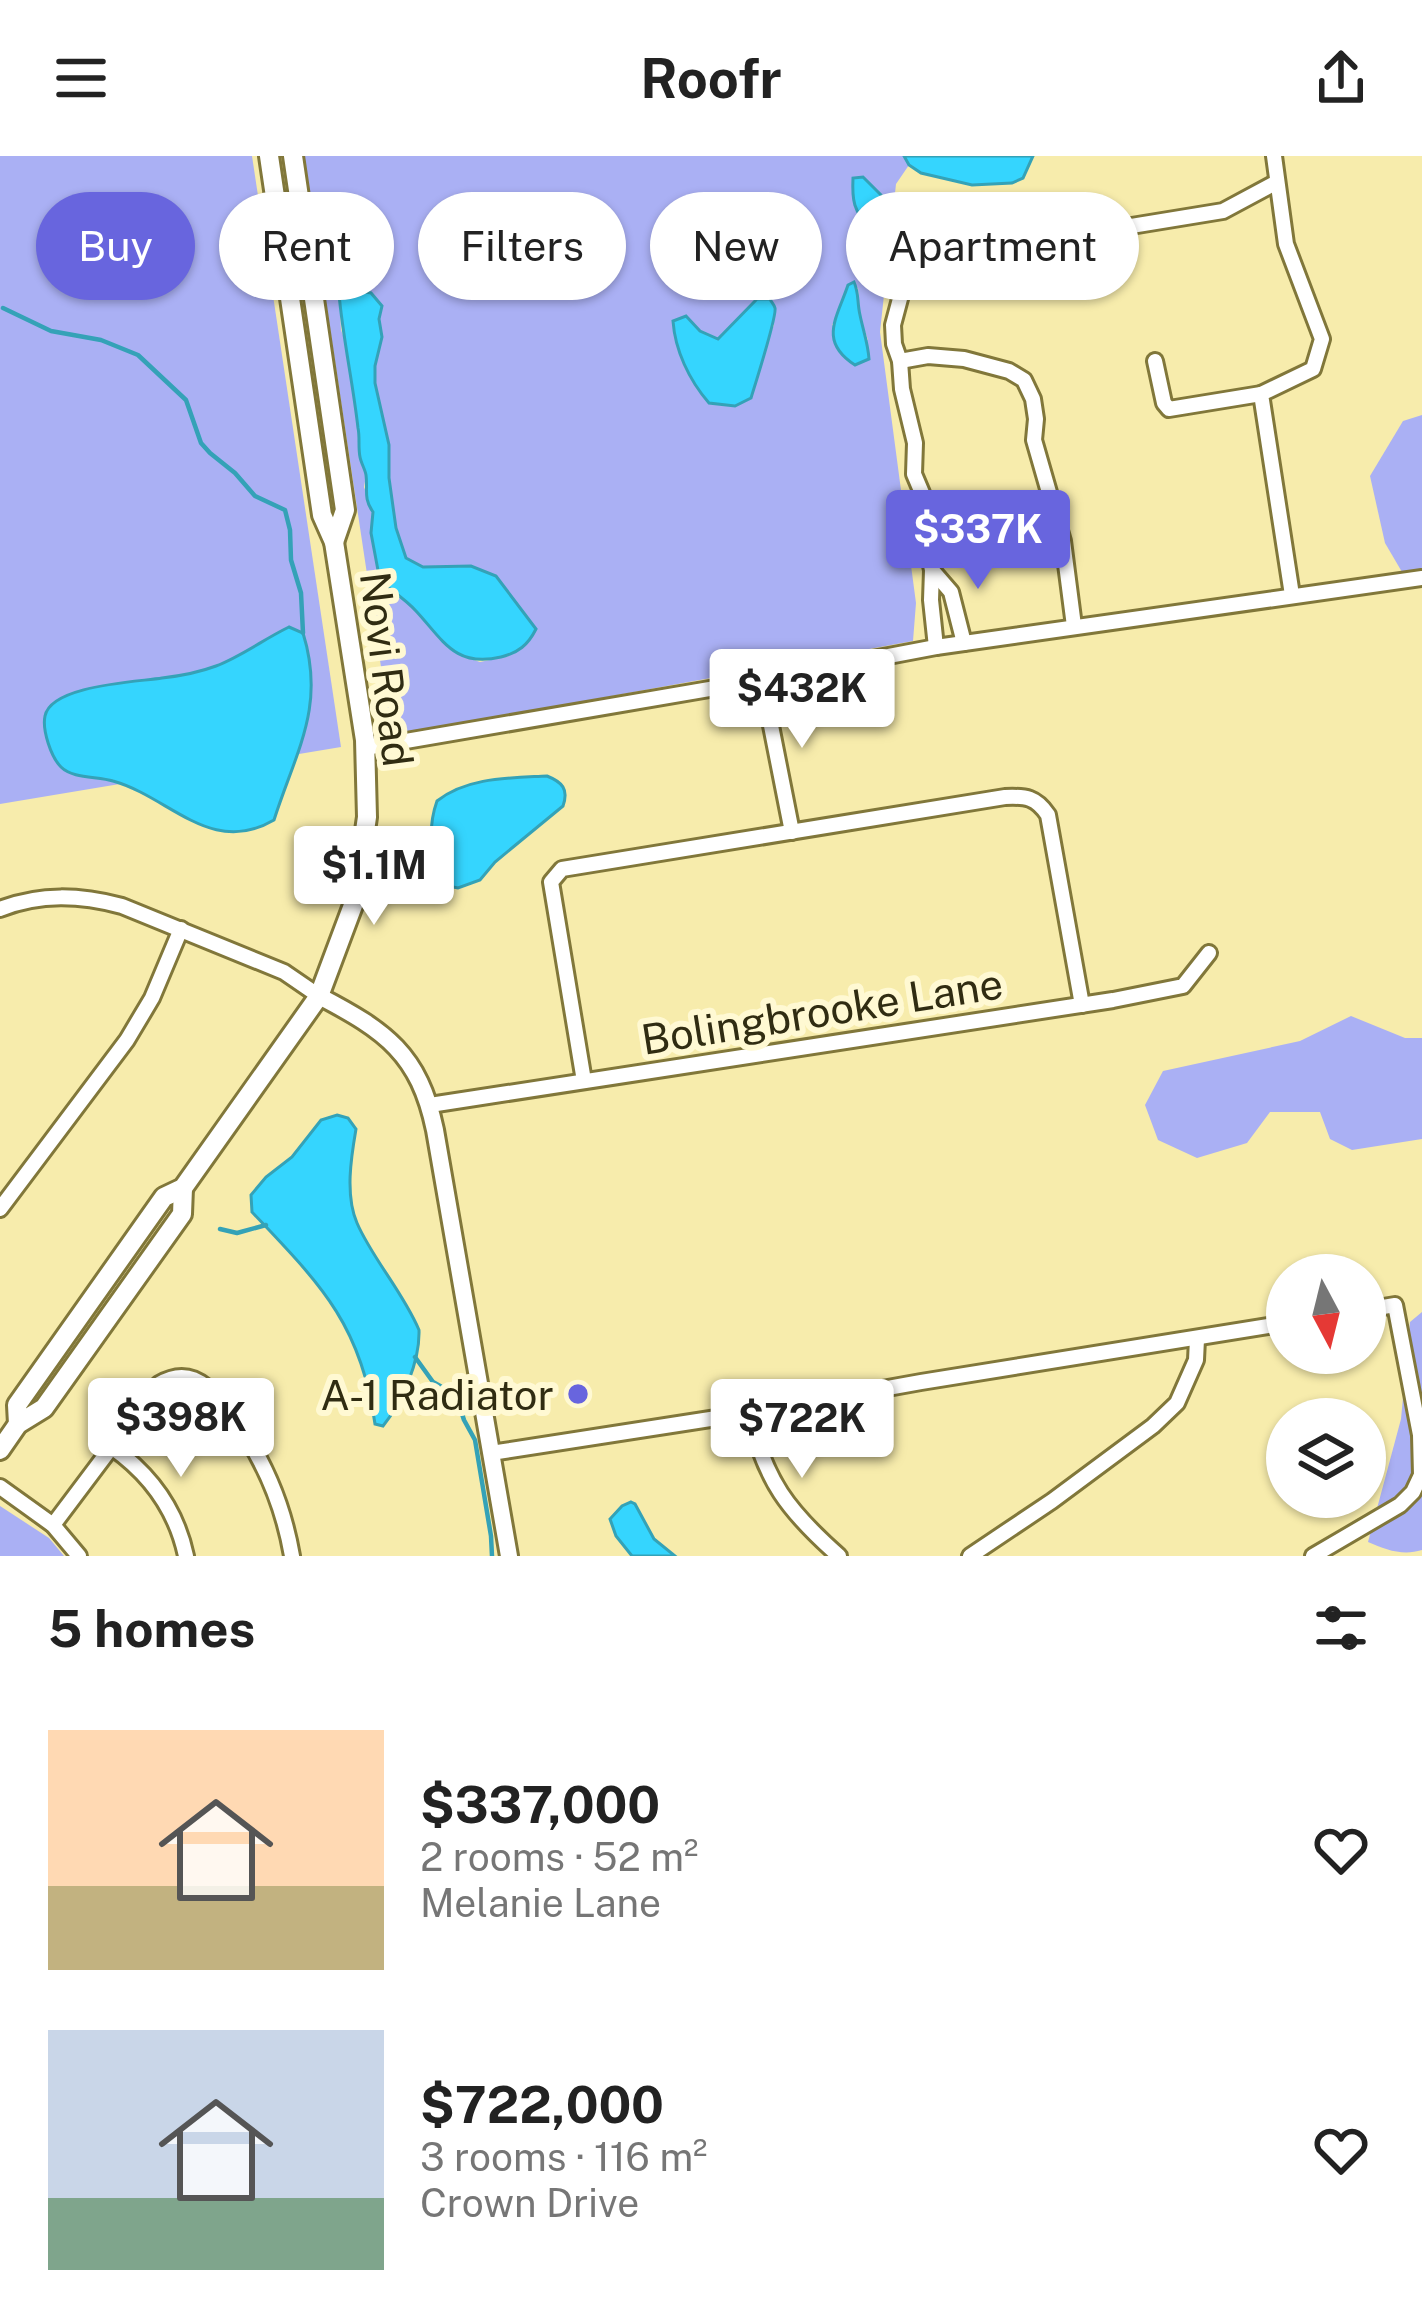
<!DOCTYPE html>
<meta charset="utf-8">
<style>
body{margin:0;font-family:"Public Sans",sans-serif;background:#f6f6f6;color:#222;height:100vh;display:flex;flex-direction:column;font-size:45px;white-space:nowrap}
*{box-sizing:border-box;margin:0}
p{font-size:39px;color:#767676}
.icon{flex:none;width:66px;height:66px;fill:none;stroke:currentColor;stroke-width:2;stroke-linecap:round;stroke-linejoin:round}
.map{position:relative;height:1400px;overflow:hidden}
.sheet{display:flex;flex-direction:column;background:#fff;flex:1}
.sheet>*{flex:none}
.banner{position:absolute;left:36px;top:36px;width:1350px;height:108px;display:flex;gap:24px}
.needle{width:78px;rotate:173deg}
.tools{position:absolute;left:1266px;top:1098px;display:grid;gap:24px}
.tools a{display:grid;place-items:center;width:120px;height:120px;border-radius:50%;background:#fff;box-shadow:0 3px 9px #0004;font-size:60px}
.price{position:absolute;translate:-50% -102px;padding:0 27px;border-radius:12px;background:#fff;color:#222;font-size:39px;line-height:78px;filter:drop-shadow(0 3px 6px #0008)}
.price::after{content:'';position:absolute;left:50%;top:72px;width:36px;height:27px;margin-left:-18px;background:inherit;clip-path:polygon(0 0,100% 0,50% 100%)}
.price.selected{background:#6865de;color:#fff}
ul{padding:0;list-style:none}
li{display:flex;align-items:center;gap:36px;height:300px;padding:0 48px}
li span{display:grid;place-items:center;flex:none;width:336px;height:240px;border-radius:0px;color:#555}
li>.icon{margin-inline-start:auto}
span .icon{width:144px;height:144px;fill:#fffc;stroke-width:1}
li b{font-size:51px}
h2{display:flex;justify-content:space-between;align-items:center;height:144px;padding:0 48px;font-size:51px}
.pill{padding:0 42px;border-radius:54px;background:#fff;box-shadow:0 3px 9px #0004;font-size:42px;line-height:108px}
.pill.selected{background:#6865de;color:#fff}
header{display:flex;justify-content:space-between;align-items:center;height:156px;padding:0 48px;background:#fff;font-size:54px;font-weight:700}
.map>svg:first-child{display:block}
</style>
<header><svg class="icon" aria-label="menu" viewBox="0 0 24 24"><path d="M4 6h16M4 12h16M4 18h16"/></svg>Roofr<svg class="icon" aria-label="share" viewBox="0 0 24 24"><path d="M12 15V3M7 8l5-5 5 5M5 13v7h14v-7"/></svg></header>
<div class="map">
<svg width="1422" height="1400" viewBox="0 0 1422 1400">
<rect width="100%" height="100%" fill="#f7ecac"/>
<g fill="#aab0f4" fill-rule="evenodd">
<polygon points="0,0 252,0 341,591 0,648"/>
<path d="M304,0H904L909,9L896,28L880,176L916,447L913,485L442,571L400,576L389,564ZM848,129L858,132L860,161L868,184L832,169L840,155ZM339,138L382,150L379,163L382,181L375,210V227L389,288V322L396,372L406,402L423,411L471,410L496,420L536,473L509,500L480,506L462,500L402,441L380,425L371,377L373,356L364,331L366,320L360,304L359,274L347,190L341,174ZM757,144L774,169L764,193L759,218L673,165L686,160L700,175L718,183Z"/>
<polygon points="1422,259 1422,414 1402,416 1385,387 1370,320 1403,265"/>
<polygon points="1351,860 1405,882 1422,882 1422,983 1352,994 1330,983 1320,956 1270,956 1247,987 1197,1002 1158,984 1145,949 1163,915 1300,885"/>
<path d="M1422,1156V1394C1403,1400 1386,1394 1368,1386L1401,1263L1410,1166Z"/>
<polygon points="0,1350 49,1382 64,1400 0,1400"/>
</g>
<g fill="#35d5fe" stroke="#34a2b7" stroke-width="3">
<polygon points="904,0 1033,0 1023,22 1012,27 972,29 921,17 909,9"/>
<path d="M863,21L887,45L889,55L871,70C853,58 852,42 853,22Z"/>
<path d="M854,126C859,137 857,146 860,159C863,174 868,187 869,203L855,209C818,185 837,162 848,129Z"/>
<path d="M354,134L371,137L382,150L379,163L382,181L375,210V227L389,289V322L396,372L406,402L423,411L471,410L496,420L536,473C528,489 518,497 501,501C455,512 443,484 416,455C405,443 392,435 380,425L371,377L373,356C363,342 368,334 366,319C365,313 361,307 360,301C358,291 360,281 358,272C353,227 343,183 339,138Z"/>
<path d="M757,143H770C771,146 774,148 775,152C777,160 755,229 751,242L735,250L709,247C689,224 675,194 673,165L686,160L700,175L718,183Z"/>
<path d="M289,471L303,477C326,551 296,595 274,664C211,701 170,641 113,625C98,620 73,623 61,611C51,601 42,574 45,560C51,529 137,526 162,522C180,520 200,516 216,510C242,500 264,483 289,471Z"/>
<path d="M547,620C562,626 569,633 563,650L495,706L480,724L458,732L448,730L439,724C430,699 428,670 437,645C467,621 510,622 547,620Z"/>
<path d="M337,959L348,962L356,973C351,1002 345,1039 357,1067C372,1102 403,1136 419,1174C420,1205 403,1245 383,1270L375,1268C361,1167 319,1127 252,1056L251,1039L266,1021L292,1001L321,964Z"/>
<polygon points="631,1346 635,1348 654,1383 675,1400 632,1400 616,1380 610,1363 622,1350"/>
</g>
<g fill="none" stroke-linecap="round" stroke-linejoin="round">
<g stroke="#34a2b7" stroke-width="4.5">
<polyline points="3,152 51,175 101,184 138,199 186,244 201,287 210,297 235,317 255,340 285,354 290,374 291,404 301,437 303,477"/>
<polyline points="220,1073 237,1077 266,1069"/>
<polyline points="415,1201 433,1226 456,1239 464,1264 475,1284 491,1380 492,1400"/>
</g>
<defs>
<g id="minor">
<polyline points="1274,0 1286,88 1322,183 1313,213 1261,238 1292,439"/>
<polyline points="1113,73 1223,55 1277,26"/>
<polyline points="903,90 897,104 901,139 893,169 894,188 900,205 902,233 915,287 914,318 922,337 925,353 925,382 932,414 931,444 936,491"/>
<polyline points="900,205 928,200 964,203 1009,215 1024,224 1033,243 1036,263 1034,284 1063,385 1074,470"/>
<polyline points="1155,205 1164,247 1169,253 1261,238"/>
<polyline points="932,414 951,436 964,487"/>
<polyline points="762,524 792,676"/>
<polyline points="365,592 762,524 936,491 1422,422"/>
<path d="M0,753C41,737 80,739 122,750L284,816L319,840"/>
<path d="M584,925L551,726L562,713L1005,641C1026,640 1036,641 1048,659L1082,849"/>
<polyline points="430,949 1113,844 1183,830 1209,797"/>
<polyline points="0,1053 127,884 152,842 181,773"/>
<path d="M749,1257C765,1325 788,1355 839,1400"/>
<path d="M113,1292C151,1319 176,1353 186,1400"/>
<polyline points="491,1297 749,1257 921,1226 1287,1167"/>
<polyline points="0,1331 53,1369 79,1400"/>
<path d="M53,1369L159,1228C186,1212 204,1225 222,1247C259,1292 282,1342 292,1400"/>
<polyline points="970,1400 1052,1345 1153,1270 1177,1247 1196,1204 1197,1183"/>
<polyline points="1313,1400 1400,1349 1413,1336 1421,1319 1420,1279 1395,1149 1365,1154"/>
</g>
<path id="tertiary" d="M319,840C386,875 419,898 435,974L509,1400"/>
<g id="secondary">
<polyline points="293,0 345,354 334,386"/>
<polyline points="18,1268 17,1249 164,1041 183,1032 319,840 355,744 367,661 365,584 334,386 322,359 269,0"/>
<polyline points="0,1294 18,1268 44,1252 182,1058 183,1032"/>
</g>
</defs>
<use href="#minor" stroke="#81773a" stroke-width="20"/>
<use href="#tertiary" stroke="#81773a" stroke-width="22"/>
<use href="#secondary" stroke="#81773a" stroke-width="24"/>
<use href="#minor" stroke="#fff" stroke-width="14"/>
<use href="#tertiary" stroke="#fff" stroke-width="16"/>
<use href="#secondary" stroke="#fff" stroke-width="18"/>
</g>
<circle fill="#6865de" stroke="#fff9d3" stroke-width="4.5" cx="578" cy="1238" r="12"/>
<g text-anchor="middle" dominant-baseline="central" stroke-width="12" stroke-linejoin="round" paint-order="stroke">
<g font-size="42" fill="#302c12" stroke="#fff9d3">
<text transform="translate(387 513) rotate(83)">Novi Road</text>
<text transform="translate(822 855) rotate(-9)">Bolingbrooke Lane</text>
</g>
<g font-size="42" fill="#302c12" stroke="#fff9d3" text-anchor="end">
<text x="554" y="1238">A-1 Radiator</text>
</g>
</g>
</svg>
<div class="tools">
<a><svg class="needle" viewBox="-14 -14 28 28"><path d="M0-13l5 13h-10z" fill="#e53935"/><path d="M0 13l5-13h-10z" fill="#767676"/></svg></a>
<a><svg class="icon" aria-label="layers" viewBox="0 0 24 24"><path d="M12 4l9 5-9 5-9-5zM3 14l9 5 9-5"/></svg></a>
</div>
<b class="price selected" style="left:978px;top:436px">$337K</b>
<b class="price" style="left:802px;top:595px">$432K</b>
<b class="price" style="left:374px;top:772px">$1.1M</b>
<b class="price" style="left:181px;top:1324px">$398K</b>
<b class="price" style="left:802px;top:1325px">$722K</b>
<div class="banner">
<a class="pill selected">Buy</a>
<a class="pill">Rent</a>
<a class="pill">Filters</a>
<a class="pill">New</a>
<a class="pill">Apartment</a>
</div>
</div>
<section class="sheet">
<h2>5 homes<svg class="icon" aria-label="filters" viewBox="0 0 24 24"><path d="M4 7h16M4 17h16"/><circle cx="9" cy="7" r="2"/><circle cx="15" cy="17" r="2"/></svg></h2>
<ul>
<li><span style="background:linear-gradient(#ffd9b3 65%,#c2b280 0)"><svg class="icon" aria-label="home" viewBox="0 0 24 24"><path d="M3 11l9-7 9 7M6 9v11h12V9"/></svg></span><div><b>$337,000</b><p>2 rooms · 52 m²</p><p>Melanie Lane</p></div><svg class="icon" aria-label="heart" viewBox="0 0 24 24"><path d="M12 20l-8-8c-3-5 5-10 8-4 3-6 11-1 8 4z"/></svg></li>
<li><span style="background:linear-gradient(#c9d6e8 70%,#7fa58c 0)"><svg class="icon" aria-label="home" viewBox="0 0 24 24"><path d="M3 11l9-7 9 7M6 9v11h12V9"/></svg></span><div><b>$722,000</b><p>3 rooms · 116 m²</p><p>Crown Drive</p></div><svg class="icon" aria-label="heart" viewBox="0 0 24 24"><path d="M12 20l-8-8c-3-5 5-10 8-4 3-6 11-1 8 4z"/></svg></li>
</ul>
</section>
